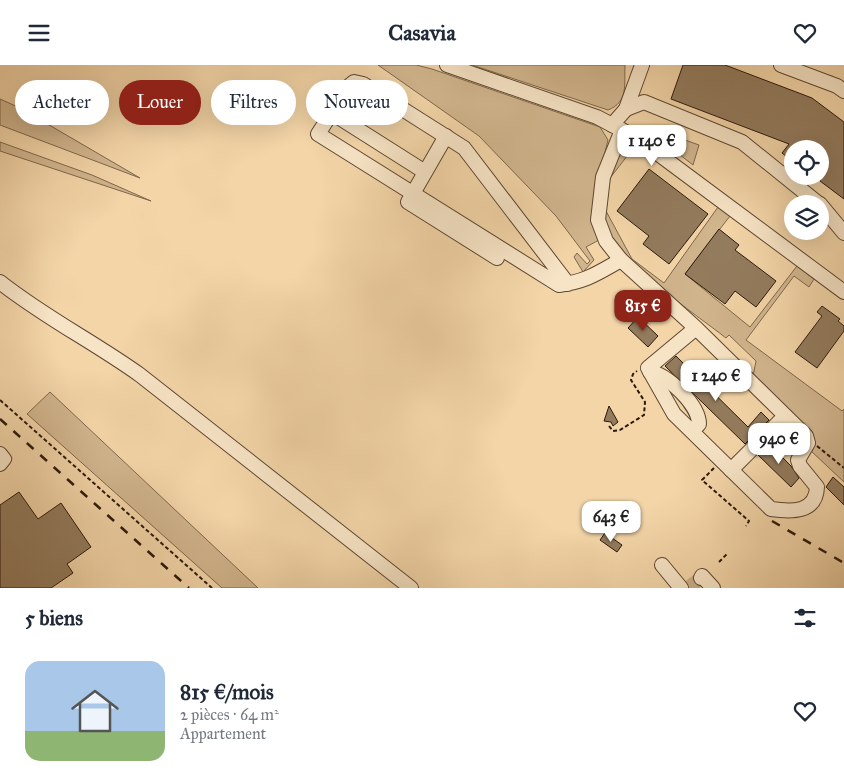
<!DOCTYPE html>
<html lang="fr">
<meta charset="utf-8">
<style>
body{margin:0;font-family:"IM FELL Great Primer",serif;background:#f2f2f3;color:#1f2937;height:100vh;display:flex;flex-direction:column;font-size:19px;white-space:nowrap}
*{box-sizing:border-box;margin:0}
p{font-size:16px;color:#747a83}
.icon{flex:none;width:28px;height:28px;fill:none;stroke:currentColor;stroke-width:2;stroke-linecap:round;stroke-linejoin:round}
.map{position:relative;height:523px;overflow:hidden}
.side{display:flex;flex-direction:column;background:#fff;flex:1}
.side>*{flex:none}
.top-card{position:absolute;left:15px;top:15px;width:500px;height:45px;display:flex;gap:10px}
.buttons{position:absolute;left:784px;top:75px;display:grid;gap:10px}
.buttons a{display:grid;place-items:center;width:45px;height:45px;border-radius:50%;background:#fff;box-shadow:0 5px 20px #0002;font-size:25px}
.price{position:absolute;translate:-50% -42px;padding:0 11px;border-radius:10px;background:#fff;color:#222;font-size:16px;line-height:32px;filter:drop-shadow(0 1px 2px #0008)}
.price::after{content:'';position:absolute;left:50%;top:30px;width:15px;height:11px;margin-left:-8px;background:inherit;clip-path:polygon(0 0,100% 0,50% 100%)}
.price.selected{background:#8f2418;color:#fff}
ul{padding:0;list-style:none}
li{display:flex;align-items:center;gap:15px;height:125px;padding:0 25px}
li+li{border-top:1px solid #e0e1e3}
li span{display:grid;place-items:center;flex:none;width:140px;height:100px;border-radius:15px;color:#555}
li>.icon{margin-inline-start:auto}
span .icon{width:60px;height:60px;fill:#fffc;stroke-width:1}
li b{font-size:21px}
h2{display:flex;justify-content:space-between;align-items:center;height:60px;padding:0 25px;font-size:21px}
.chip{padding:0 18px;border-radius:22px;background:#fff;box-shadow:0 5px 20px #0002;font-size:18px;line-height:45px}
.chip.selected{background:#8f2418;color:#fff}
header{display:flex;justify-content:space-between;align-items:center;height:65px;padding:0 25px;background:#fff;font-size:22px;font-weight:700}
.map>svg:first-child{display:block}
</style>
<header><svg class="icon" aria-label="menu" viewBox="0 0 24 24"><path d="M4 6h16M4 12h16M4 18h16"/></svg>Casavia<svg class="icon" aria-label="heart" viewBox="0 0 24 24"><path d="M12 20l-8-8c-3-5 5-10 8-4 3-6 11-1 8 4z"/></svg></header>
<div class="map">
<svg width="844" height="523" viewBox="0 0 844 523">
<rect width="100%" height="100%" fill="#f3d5a8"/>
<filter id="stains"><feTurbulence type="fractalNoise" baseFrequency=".004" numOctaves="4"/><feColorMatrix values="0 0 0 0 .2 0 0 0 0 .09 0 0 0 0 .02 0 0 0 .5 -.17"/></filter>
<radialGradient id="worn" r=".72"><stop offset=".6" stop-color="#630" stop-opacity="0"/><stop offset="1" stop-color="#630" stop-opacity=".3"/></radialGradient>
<g fill="#d1b58d" stroke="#7e674c">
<polygon points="378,0 416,0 432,4 600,62 608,75 598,115 599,175 586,182 594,195 583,207 574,192 577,188 587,199 590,196 556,151 479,71"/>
<path d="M472,0H625C624,18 629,37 608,45Z"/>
<polygon points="0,34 20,43 140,113 0,60"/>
<polygon points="649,66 660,66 699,80 693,100"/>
<polygon points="0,77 92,110 151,136 0,86"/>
<path d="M629,77L635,81L610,113L606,146L632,194L664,218L718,142L730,151L685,209L750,262L797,201L814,214L809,222L794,211L746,275L842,346L844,344V417L810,385L753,311L756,296L729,270L726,273C694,248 619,198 606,161C601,147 605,134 607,120C609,105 616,85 629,77Z"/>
<polygon points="50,327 258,523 222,523 27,349"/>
</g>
<g fill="#937b5d" stroke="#2c190b">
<polygon points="683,0 725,0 812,33 844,57 844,134 820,116 820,84 792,84 792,96 782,88 789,79 671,34"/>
<polygon points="649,104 708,149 669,199 643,179 649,171 617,146"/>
<polygon points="719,164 739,180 735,185 776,216 756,242 735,226 725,239 685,209"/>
<polygon points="822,241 840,254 838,256 844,261 844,266 817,303 795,287 822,251 817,247"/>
<polygon points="638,252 658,271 648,282 628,263"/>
<polygon points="676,291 748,362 761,347 769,355 745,379 665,301"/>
<polygon points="609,341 618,357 613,361 611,357 604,356"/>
<polygon points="769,379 791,401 799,413 791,422 758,390"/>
<polygon points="833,412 844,422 844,440 826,422"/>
<polygon points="19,427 38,454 61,438 91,482 67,499 73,508 51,523 0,523 0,440"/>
<polygon points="605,468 622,480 617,487 600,475"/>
</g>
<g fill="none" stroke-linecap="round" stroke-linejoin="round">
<polyline stroke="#cbaf89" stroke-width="14" stroke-dasharray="14 7" stroke-linecap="butt" points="688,523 701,513"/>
<defs>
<g id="minor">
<polyline points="447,0 597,52 637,73 844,227"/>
<polyline points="781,0 837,21 844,26"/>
<polyline points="626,44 644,37 742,77 819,139"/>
<polyline points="332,48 425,107"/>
<polyline points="612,60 626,44 642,0"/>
<path d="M622,65L603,112L598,155L606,176L621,195L696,263L806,371L808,378L798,395L800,401L817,422C816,448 792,447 771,444L674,349L648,303L696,263"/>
<polyline points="446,71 408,137 497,193"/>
<polyline points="820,139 844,168"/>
<path d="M0,217C44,252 94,277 140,310L411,523"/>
<path d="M568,219L464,83L363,19L354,17L349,21L318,69L559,220C587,216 596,209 621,195"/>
<path d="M650,307C667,309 699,340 699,359L692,366"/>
<polyline points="0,389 4,394 0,399"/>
<polyline points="731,405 785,351"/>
<polyline points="662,500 681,523"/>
<polyline points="701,513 702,511 713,523"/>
</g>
</defs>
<use href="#minor" stroke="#5e4832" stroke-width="16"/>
<g stroke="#2c190b" stroke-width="2" stroke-dasharray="4 2.5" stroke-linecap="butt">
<polyline points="0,335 212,523"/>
<polyline points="609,361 613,366 620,365 644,350 645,337 631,315 633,309 637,306"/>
<polyline points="817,381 844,403"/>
<polyline points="714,403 702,415 749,456 746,461"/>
<polyline points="719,497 728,488"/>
</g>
<use href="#minor" stroke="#f7e4c6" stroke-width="14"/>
<g stroke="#2c190b" stroke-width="2.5" stroke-dasharray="9 9" stroke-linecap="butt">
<polyline points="0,354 189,523"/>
<polyline points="772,456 844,498"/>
</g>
</g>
<rect width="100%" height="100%" filter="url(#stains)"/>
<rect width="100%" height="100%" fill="url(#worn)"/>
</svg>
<div class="buttons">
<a><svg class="icon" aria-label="locate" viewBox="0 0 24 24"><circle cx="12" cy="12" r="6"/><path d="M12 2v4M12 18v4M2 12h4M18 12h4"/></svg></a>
<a><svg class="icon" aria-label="layers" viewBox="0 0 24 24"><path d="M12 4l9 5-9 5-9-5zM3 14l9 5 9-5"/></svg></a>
</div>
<b class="price" style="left:652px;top:102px">1 140 €</b>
<b class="price selected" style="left:643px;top:267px">815 €</b>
<b class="price" style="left:716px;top:337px">1 240 €</b>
<b class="price" style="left:779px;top:400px">940 €</b>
<b class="price" style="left:611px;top:478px">643 €</b>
<div class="top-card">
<a class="chip">Acheter</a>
<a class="chip selected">Louer</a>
<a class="chip">Filtres</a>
<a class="chip">Nouveau</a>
</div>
</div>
<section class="side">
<h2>5 biens<svg class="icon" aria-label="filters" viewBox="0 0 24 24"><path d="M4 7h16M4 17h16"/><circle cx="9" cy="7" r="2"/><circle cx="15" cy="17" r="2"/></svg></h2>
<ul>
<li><span style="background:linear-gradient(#a9c7e8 70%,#8fb573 0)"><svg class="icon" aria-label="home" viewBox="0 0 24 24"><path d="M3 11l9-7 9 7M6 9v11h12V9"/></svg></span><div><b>815 €/mois</b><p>2 pièces · 64 m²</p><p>Appartement</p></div><svg class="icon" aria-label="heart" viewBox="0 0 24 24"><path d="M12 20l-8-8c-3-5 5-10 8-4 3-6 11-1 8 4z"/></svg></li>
</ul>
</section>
